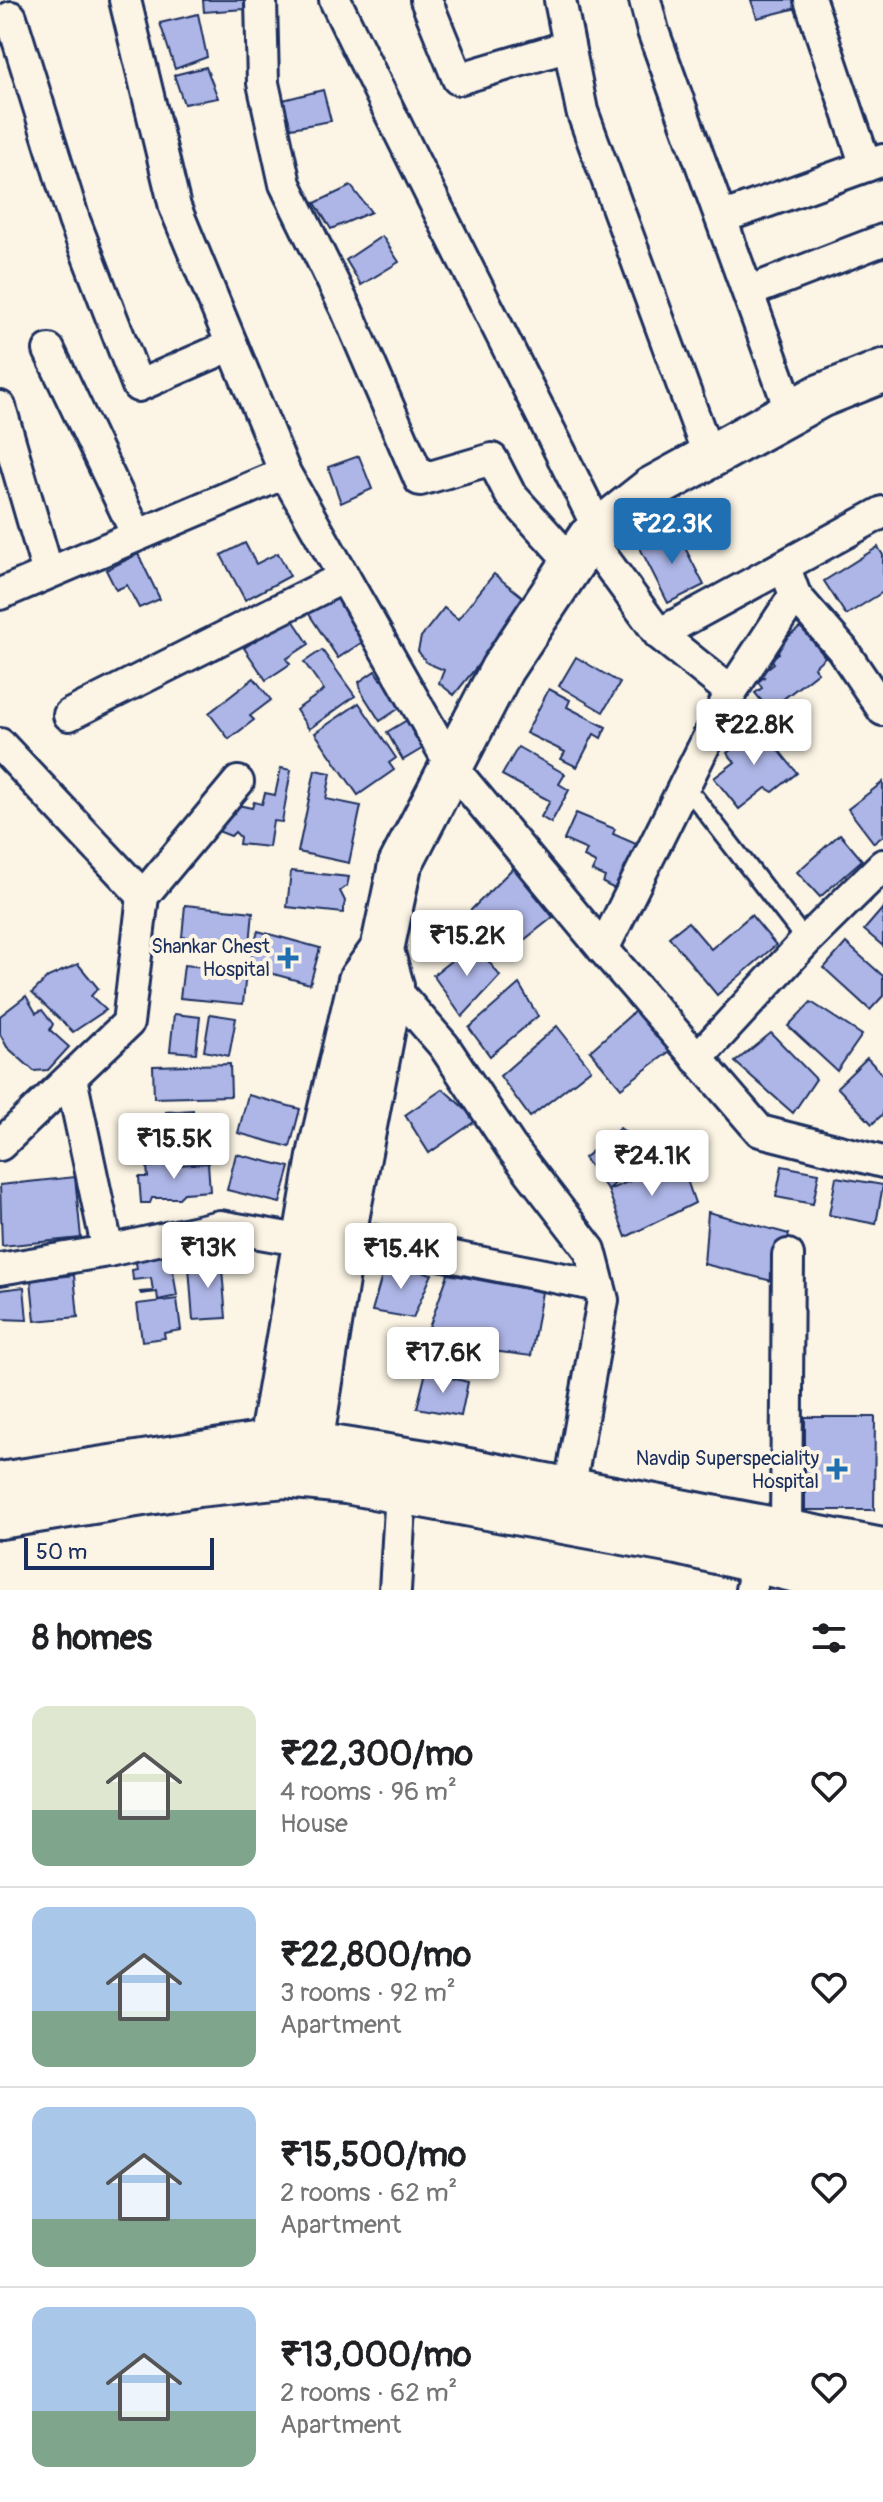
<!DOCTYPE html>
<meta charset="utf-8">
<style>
body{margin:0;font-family:Pangolin,sans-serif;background:#f6f6f6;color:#202124;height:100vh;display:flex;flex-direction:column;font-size:30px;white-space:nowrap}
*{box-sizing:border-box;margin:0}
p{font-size:26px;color:#757577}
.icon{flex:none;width:44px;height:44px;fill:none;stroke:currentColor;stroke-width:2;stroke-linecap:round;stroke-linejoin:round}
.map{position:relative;height:1590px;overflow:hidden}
.panel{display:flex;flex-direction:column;background:#fff;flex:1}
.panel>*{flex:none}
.scale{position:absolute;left:24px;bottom:20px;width:190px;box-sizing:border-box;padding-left:8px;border:4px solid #1b2f5e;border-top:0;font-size:22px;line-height:28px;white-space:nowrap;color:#1b2f5e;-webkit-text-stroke:6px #fcf5e5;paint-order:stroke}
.price{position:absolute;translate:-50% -68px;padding:0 18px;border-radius:8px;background:#fff;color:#222;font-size:26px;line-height:52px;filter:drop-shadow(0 2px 4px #0008)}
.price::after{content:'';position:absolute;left:50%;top:48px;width:24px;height:18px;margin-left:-12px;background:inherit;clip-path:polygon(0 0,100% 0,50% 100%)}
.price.selected{background:#1f6fb2;color:#fff}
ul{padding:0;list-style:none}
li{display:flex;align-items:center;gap:24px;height:200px;padding:0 32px}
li+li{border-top:2px solid #e0e0e0}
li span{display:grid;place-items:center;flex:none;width:224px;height:160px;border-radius:16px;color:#555}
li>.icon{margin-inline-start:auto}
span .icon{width:96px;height:96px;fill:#fffc;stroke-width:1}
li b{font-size:34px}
h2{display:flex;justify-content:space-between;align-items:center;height:96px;padding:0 32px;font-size:34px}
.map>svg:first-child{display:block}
</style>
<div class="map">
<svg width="883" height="1590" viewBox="0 0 883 1590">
<rect width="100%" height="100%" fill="#fcf5e5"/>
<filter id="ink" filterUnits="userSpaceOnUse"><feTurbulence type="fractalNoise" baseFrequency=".0125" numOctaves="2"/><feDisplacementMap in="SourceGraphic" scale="16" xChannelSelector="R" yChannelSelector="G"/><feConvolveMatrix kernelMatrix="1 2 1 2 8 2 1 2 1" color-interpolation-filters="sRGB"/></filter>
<g filter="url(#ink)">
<g fill="#aeb6e7" stroke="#1b2f5e" stroke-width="2">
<polygon points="203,0 249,0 249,2 244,4 244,9 204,12"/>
<polygon points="751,0 803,0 805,6 757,18"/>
<polygon points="198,14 207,57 175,69 160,23"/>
<polygon points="206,67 218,98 184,104 174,75"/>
<polygon points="323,90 331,121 291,128 283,100"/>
<polygon points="351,186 371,212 331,229 315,203"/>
<polygon points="382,236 399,262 361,285 346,260"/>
<polygon points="359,456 372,489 341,503 328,467"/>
<polygon points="676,530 704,585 668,603 640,548"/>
<polygon points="245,543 256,564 278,553 290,576 245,600 221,555"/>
<polygon points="878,547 883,555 883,592 846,615 824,581"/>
<polygon points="138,554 160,599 139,608 127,585 116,590 106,570"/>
<polygon points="494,574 529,602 454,695 439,683 444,670 427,663 418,651 421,637 444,608 458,619"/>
<polygon points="337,587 370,637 338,658 305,608"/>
<polygon points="291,617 309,644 286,659 290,664 266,680 244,648"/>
<polygon points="801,627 825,657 814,667 818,672 769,710 755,693 762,688 758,682 764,677 759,675 774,663 771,659 779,653 775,647"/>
<polygon points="322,650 355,696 309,729 296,710 324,690 304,662"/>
<polygon points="576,657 620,683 603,712 559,686"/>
<polygon points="375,671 381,680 385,677 404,705 380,721 362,693 359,682"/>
<polygon points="254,678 271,700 250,716 254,720 229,739 209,713"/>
<polygon points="549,689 570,700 567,707 606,727 601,738 594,734 577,767 561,759 565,752 526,733"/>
<polygon points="359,703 396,758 389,763 394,770 358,795 315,733"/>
<polygon points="409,719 425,747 403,760 387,732"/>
<polygon points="754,719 797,773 773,792 766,788 739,809 714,778 735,762 727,753 745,739 739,731"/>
<polygon points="518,747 565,774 559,784 569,790 551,823 541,817 550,801 502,775"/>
<polygon points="281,768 291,770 282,822 273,821 269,847 239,844 240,837 235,832 231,836 218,831 216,821 224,811 236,809 238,805 252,808 254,802 262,804 265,793 275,795"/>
<polygon points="315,770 331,773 326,799 361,806 349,863 298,852"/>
<polygon points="883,782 883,836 874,843 848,809"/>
<polygon points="576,813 615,829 613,834 636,844 617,890 603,883 605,877 592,871 596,863 584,857 587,850 564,840"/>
<polygon points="840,834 862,860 820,897 797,872"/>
<polygon points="513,868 553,917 509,952 467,914"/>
<polygon points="291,871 349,877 347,886 340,891 345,901 343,913 287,907"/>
<polygon points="185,905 253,912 250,944 182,937"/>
<polygon points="883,908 883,946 864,930"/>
<polygon points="751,915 776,945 717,995 669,937 688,922 711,949"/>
<polygon points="258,931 320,948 310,984 248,967"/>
<polygon points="474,943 500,976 462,1017 433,975"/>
<polygon points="846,943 883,976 883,996 870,1010 824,968"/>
<polygon points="78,964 98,988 91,996 106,1010 73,1032 32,993 48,977"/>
<polygon points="184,965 246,971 243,1004 180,998"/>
<polygon points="519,984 538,1016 490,1056 469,1028"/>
<polygon points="26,996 36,1013 42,1010 53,1024 50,1030 69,1047 48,1070 34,1071 7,1047 0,1034 0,1016"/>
<polygon points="811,1002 862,1035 837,1071 788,1026"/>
<polygon points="635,1011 670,1051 621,1088 590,1051"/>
<polygon points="174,1014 200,1017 196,1053 170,1051"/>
<polygon points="210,1014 236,1018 229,1056 204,1051"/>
<polygon points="557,1026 591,1069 530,1117 500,1076"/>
<polygon points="771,1033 816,1079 793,1113 735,1062"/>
<polygon points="867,1058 883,1075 883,1114 872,1124 837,1087"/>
<polygon points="230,1064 231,1096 154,1098 153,1066"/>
<polygon points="443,1089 477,1120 429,1153 405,1115"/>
<polygon points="248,1095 300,1109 290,1147 238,1133"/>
<polygon points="193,1110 194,1120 213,1118 214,1145 150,1149 148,1119 167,1118 166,1112"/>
<polygon points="620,1128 650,1150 608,1190 584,1158"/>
<polygon points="236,1154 290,1167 280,1203 227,1190"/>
<polygon points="680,1160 695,1203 626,1237 608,1190"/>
<polygon points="208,1163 210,1191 184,1193 179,1198 152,1198 150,1203 141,1203 139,1177 148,1177 147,1167"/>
<polygon points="782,1166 819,1173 813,1204 776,1197"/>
<polygon points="75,1177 81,1238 2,1246 0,1185"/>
<polygon points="836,1177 883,1185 876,1224 829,1215"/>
<polygon points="708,1212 789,1234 776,1282 704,1264"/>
<polygon points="170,1251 177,1296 158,1300 157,1292 141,1294 140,1292 153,1291 151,1278 133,1280 132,1270 137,1269 135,1256"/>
<polygon points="221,1257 226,1318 193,1320 189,1267 200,1266 200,1258"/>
<polygon points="385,1265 432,1274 413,1318 372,1311"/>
<polygon points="448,1274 542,1292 531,1356 424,1342"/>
<polygon points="74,1275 78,1317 35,1321 31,1280"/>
<polygon points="24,1287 27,1320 0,1319 0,1290"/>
<polygon points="177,1299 181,1330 164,1333 165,1338 142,1341 137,1304"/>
<polygon points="426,1372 468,1382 461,1416 417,1408"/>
<polygon points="805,1417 875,1417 874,1510 805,1510"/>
</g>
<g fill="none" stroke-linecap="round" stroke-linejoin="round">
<defs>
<polyline id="lane" points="695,798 806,941"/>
<g id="street">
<polyline points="125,0 175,207 285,473 452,767 603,949 760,1131 883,1162"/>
<polyline points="261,0 263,83 285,184 347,311 420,480 492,459 510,494 572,563"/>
<path d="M335,0C420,178 512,353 599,530"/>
<polyline points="426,0 458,79 569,46"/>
<polyline points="560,0 582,111 709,457"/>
<polyline points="645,0 653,31 791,412"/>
<polyline points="810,0 866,166"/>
<polyline points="11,17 74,220 138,386 232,345"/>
<polyline points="721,218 883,160"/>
<polyline points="748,292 883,240"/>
<polyline points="49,350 137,535"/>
<polyline points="0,407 48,573"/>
<polyline points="589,538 659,634 731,692"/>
<polyline points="788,576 795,595 842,649 883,710"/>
<polyline points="0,594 285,473"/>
<polyline points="659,634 883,512"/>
<polyline points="69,715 344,577"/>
<polyline points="0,744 143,896"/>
<polyline points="603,949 731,692 795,595"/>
<polyline points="378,984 392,986 444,1046 511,1147 590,1250 603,1300 566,1508"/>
<polyline points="697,1059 806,941 883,865"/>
<polyline points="71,1078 108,1251"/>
<polyline points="0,1145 128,1023 143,896 238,782"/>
<polyline points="0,1269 108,1251 220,1226 305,1241 344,1235 599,1286"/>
<polyline points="395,1590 401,1492"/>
<polyline points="751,1590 757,1561 786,1530 788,1255"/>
</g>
<g id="secondary">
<polyline points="382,950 392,986 344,1235 311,1445 285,1476 270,1443 320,1151 360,980 382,950 400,865 502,669 589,538 651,489 820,396 883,371"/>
<polyline points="0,1484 286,1440 432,1463 883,1550"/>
<polyline points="0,1517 198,1485 285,1476 346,1482 678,1543 877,1590"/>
</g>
</defs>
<use href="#lane" stroke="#1b2f5e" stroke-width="22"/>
<use href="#street" stroke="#1b2f5e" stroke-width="36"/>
<use href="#secondary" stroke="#1b2f5e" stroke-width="48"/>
<use href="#lane" stroke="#fcf5e5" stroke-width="16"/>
<use href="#street" stroke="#fcf5e5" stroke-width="30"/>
<use href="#secondary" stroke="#fcf5e5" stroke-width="42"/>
</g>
</g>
<g fill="#1f6fb2" stroke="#fcf5e5" stroke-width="3">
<path d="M284 946h8v8h8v8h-8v8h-8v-8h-8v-8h8z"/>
<path d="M833 1457h8v8h8v8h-8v8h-8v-8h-8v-8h8z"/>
</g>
<g text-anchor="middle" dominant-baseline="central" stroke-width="8" stroke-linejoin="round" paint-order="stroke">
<g font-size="20" fill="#1b2f5e" stroke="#fcf5e5" text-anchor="end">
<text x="270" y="946">Shankar Chest<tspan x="270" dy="23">Hospital</tspan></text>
<text x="819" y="1458">Navdip Superspeciality<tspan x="819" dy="23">Hospital</tspan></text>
</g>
</g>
</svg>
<div class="scale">50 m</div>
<b class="price selected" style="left:672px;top:566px">₹22.3K</b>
<b class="price" style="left:754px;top:767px">₹22.8K</b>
<b class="price" style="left:467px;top:978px">₹15.2K</b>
<b class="price" style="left:174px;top:1181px">₹15.5K</b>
<b class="price" style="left:652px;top:1198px">₹24.1K</b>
<b class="price" style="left:208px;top:1290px">₹13K</b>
<b class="price" style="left:401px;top:1291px">₹15.4K</b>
<b class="price" style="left:443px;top:1395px">₹17.6K</b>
</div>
<section class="panel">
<h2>8 homes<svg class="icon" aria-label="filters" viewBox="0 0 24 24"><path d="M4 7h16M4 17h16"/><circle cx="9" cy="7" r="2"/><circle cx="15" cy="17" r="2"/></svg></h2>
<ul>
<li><span style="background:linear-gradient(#dfe7d0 65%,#7fa58c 0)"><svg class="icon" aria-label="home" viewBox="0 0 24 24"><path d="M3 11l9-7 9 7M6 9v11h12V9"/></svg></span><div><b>₹22,300/mo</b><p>4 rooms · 96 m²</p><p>House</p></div><svg class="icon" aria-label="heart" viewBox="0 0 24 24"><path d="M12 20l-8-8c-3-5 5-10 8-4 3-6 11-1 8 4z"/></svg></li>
<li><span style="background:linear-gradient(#a9c7e8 65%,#7fa58c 0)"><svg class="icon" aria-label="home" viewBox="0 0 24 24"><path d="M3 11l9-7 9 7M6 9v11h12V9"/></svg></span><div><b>₹22,800/mo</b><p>3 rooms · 92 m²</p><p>Apartment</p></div><svg class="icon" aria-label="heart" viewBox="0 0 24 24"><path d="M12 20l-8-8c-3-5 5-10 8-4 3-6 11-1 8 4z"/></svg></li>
<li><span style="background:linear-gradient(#a9c7e8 70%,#7fa58c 0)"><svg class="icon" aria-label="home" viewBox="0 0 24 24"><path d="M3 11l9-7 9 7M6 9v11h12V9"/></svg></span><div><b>₹15,500/mo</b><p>2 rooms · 62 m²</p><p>Apartment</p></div><svg class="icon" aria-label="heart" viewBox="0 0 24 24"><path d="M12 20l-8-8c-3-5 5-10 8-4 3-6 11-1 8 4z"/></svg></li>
<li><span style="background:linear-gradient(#a9c7e8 65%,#7fa58c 0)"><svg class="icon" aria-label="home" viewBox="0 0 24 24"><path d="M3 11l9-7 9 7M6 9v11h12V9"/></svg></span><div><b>₹13,000/mo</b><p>2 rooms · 62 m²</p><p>Apartment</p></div><svg class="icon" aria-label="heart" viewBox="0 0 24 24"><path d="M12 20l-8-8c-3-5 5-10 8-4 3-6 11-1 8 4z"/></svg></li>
</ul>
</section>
